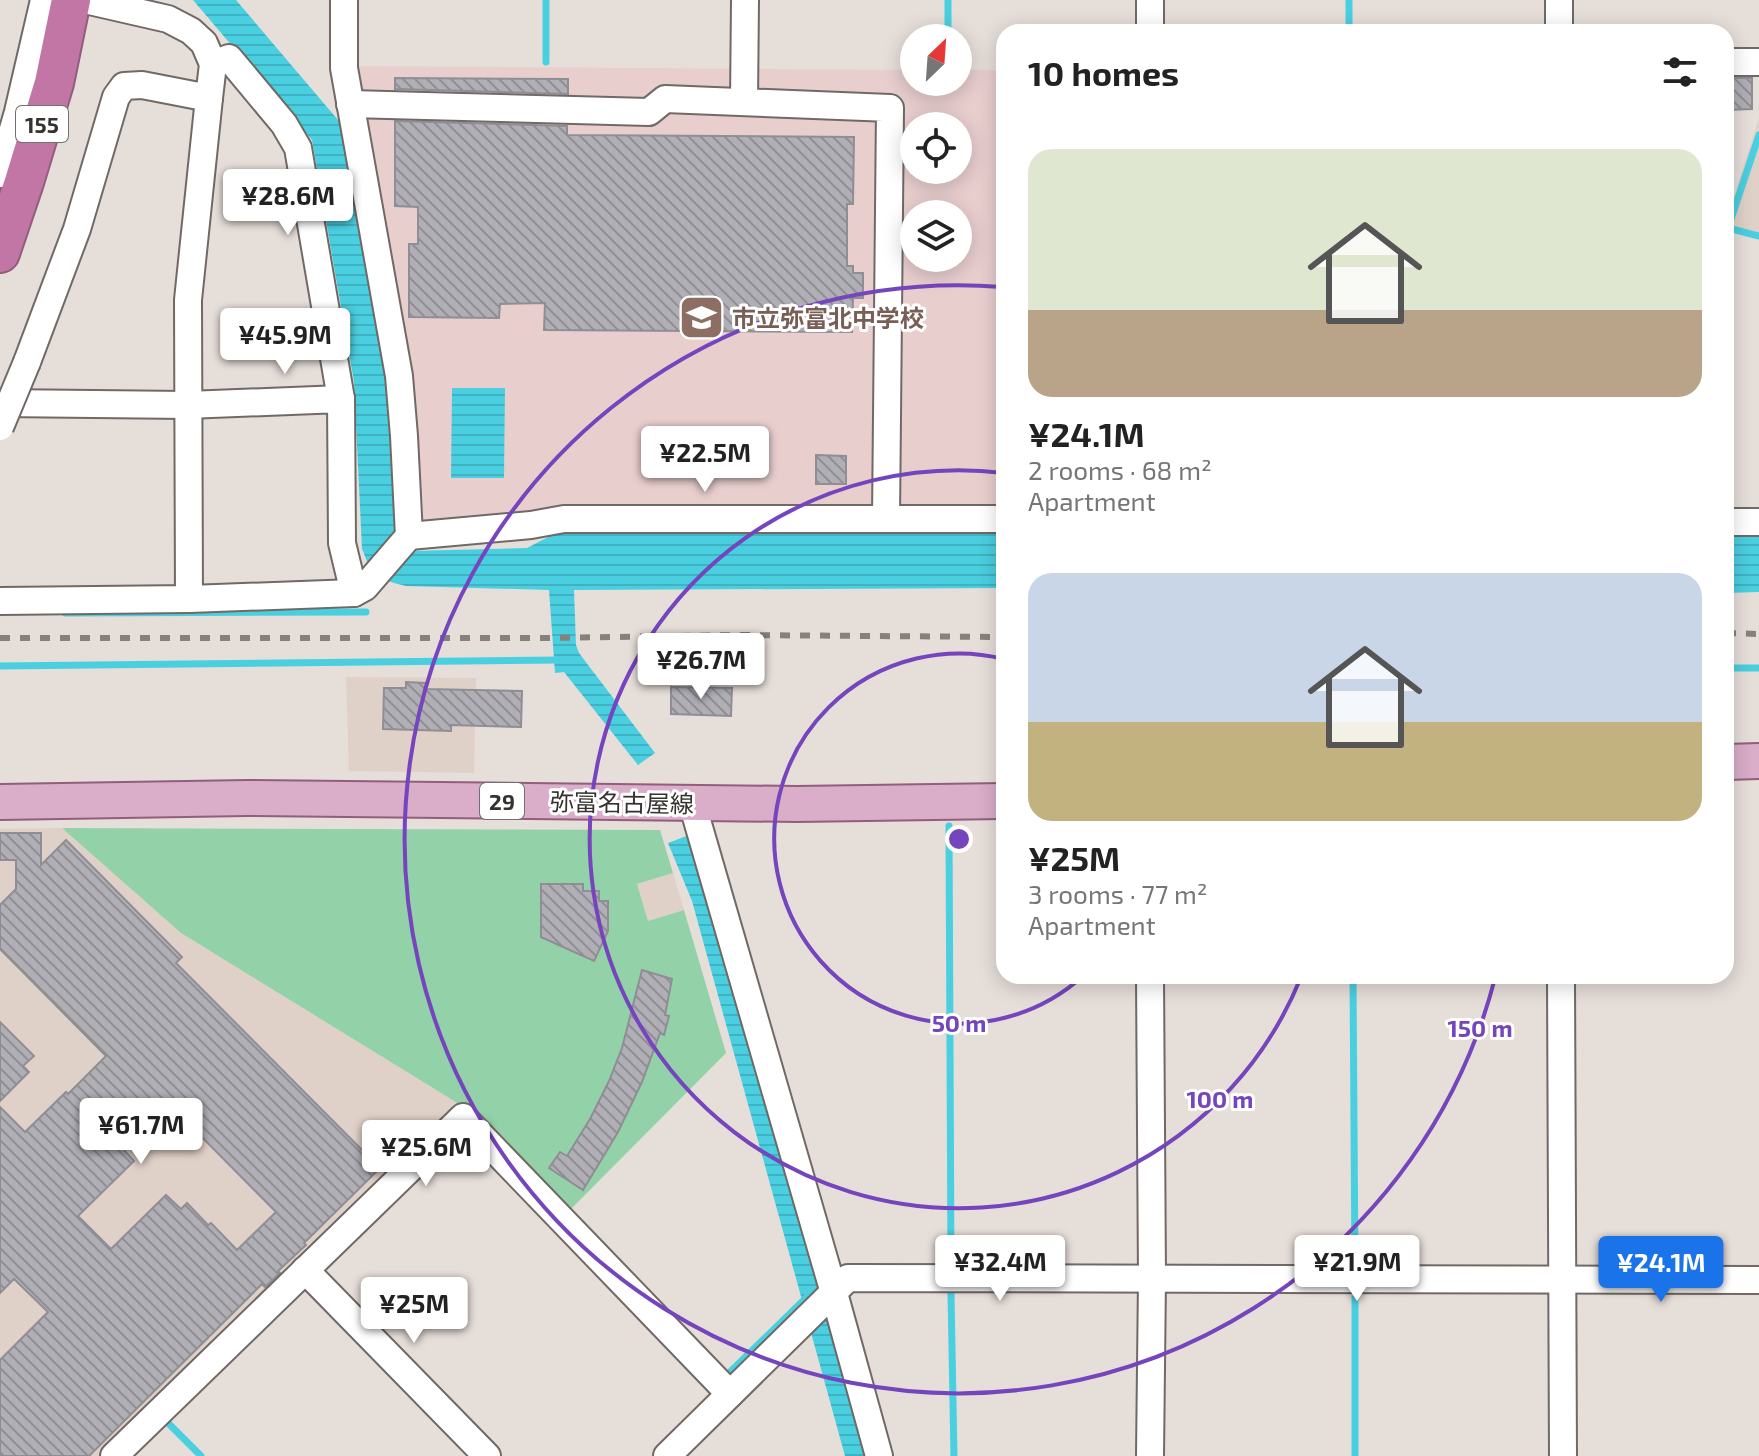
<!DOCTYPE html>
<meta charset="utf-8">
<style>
body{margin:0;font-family:"Exo 2","Noto Sans JP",sans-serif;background:#f6f6f6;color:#222;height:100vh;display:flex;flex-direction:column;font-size:30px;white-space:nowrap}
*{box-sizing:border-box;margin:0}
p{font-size:26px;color:#767676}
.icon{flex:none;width:44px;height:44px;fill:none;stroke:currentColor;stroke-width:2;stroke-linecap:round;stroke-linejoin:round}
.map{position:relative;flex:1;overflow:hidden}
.details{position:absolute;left:996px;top:24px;width:738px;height:960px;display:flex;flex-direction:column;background:#fff;border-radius:24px;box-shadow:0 4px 20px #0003}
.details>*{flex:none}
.needle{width:52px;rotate:25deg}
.tools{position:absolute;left:900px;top:24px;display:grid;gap:16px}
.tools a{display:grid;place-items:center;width:72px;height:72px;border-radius:50%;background:#fff;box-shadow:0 4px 20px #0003;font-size:40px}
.price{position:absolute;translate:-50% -68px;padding:0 18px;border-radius:8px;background:#fff;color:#222;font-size:26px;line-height:52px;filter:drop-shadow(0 2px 4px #0008)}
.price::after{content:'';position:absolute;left:50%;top:48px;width:24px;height:18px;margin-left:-12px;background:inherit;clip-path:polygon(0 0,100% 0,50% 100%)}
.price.active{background:#1a73e8;color:#fff}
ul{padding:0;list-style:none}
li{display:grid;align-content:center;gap:16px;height:424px;padding:0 32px}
li span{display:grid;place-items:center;height:248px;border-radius:24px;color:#555}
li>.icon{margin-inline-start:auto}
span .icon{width:144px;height:144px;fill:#fffc;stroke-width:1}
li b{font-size:34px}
h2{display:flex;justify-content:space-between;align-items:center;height:96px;padding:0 32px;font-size:34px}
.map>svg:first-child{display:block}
</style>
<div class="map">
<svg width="1759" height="1456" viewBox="0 0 1759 1456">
<defs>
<pattern id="water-rules" width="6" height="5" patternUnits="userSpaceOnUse" patternTransform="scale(2)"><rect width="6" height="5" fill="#4acfe1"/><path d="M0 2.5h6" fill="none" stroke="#41b2c1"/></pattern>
<pattern id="building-back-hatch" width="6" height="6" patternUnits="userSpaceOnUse" patternTransform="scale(2)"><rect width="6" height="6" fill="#b1afb6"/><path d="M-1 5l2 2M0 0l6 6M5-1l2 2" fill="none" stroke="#918f94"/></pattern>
</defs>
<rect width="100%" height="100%" fill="#e6ded9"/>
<g fill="#e0d1c8">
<polygon points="1759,118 1759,239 1726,230 1726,221"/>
<polygon points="346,677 476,678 474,773 349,771"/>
<polygon points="62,828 181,933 459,1104 102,1456 0,1456 0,829"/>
<polygon points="673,873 684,910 648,921 637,884"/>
</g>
<path fill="#e9cece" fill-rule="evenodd" d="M355,66L914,70V82H958V70H1004V511L563,510L417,521ZM914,126H958V170H914ZM914,214H958V258H914Z"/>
<polygon fill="#93d2a9" points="62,828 660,830 673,873 637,884 648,921 684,910 726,1053 565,1215 459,1104 181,933"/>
<g fill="url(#water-rules)">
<path d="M193,0H236L344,127L389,381L390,440L395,539L409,551L527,548L558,532L1004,533V588L574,590L576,645L579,653L655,753L638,765L564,672L555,673L549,590L406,586C393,583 378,579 370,568C367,562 365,556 362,549L354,382L312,140Z"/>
<polygon points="452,388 505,388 504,478 451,478"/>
<polygon points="1726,537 1759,537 1759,592 1726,593"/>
<polygon points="689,835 707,884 866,1456 845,1456 692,901 668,843"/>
</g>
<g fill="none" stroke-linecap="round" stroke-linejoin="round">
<g stroke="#4acfe1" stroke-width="7">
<polyline points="1349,32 1349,0"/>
<polyline points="948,38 948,0"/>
<polyline points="546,62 546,0"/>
<polyline points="1759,135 1728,228 1759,236"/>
<polyline points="65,613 366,612"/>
<polyline points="0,666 562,660"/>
<polyline points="1726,668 1759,668"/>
<polyline points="949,826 951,1268"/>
<polyline points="1353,976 1355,1271"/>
<polyline points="951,1294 954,1456"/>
<polyline points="1355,1298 1355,1456"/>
<polyline points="730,1372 809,1295"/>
<polyline points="167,1422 201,1456"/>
</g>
</g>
<g fill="url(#building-back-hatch)" stroke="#908e95" stroke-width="2" fill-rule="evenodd">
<polygon points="395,78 568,79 568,94 395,89"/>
<polygon points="1726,78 1752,78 1752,109 1726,110"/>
<polygon points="395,121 567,126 567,135 854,137 853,204 847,204 847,266 853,266 853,273 863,273 863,298 853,298 852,332 544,330 545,303 500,304 499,318 409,317 409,244 418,244 418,207 395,206"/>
<polygon points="816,455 846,456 846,484 816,484"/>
<polygon points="406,682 426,683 426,689 522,691 521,727 451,725 451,731 383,729 384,688 406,688"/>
<polygon points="671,687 732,688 731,716 671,714"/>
<path d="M0,833H41V865L66,840L182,957L176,963L380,1168L304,1243L306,1245L278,1271L280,1273L265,1287L262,1284L89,1456H0V1360L48,1312L14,1279L0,1293V1107L25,1132L66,1092L68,1094L106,1056L0,949V905L16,889V860H0ZM170,1105L276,1212L237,1250L211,1223L208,1225L187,1203L181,1209L166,1195L111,1249L78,1216L134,1161L123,1149Z"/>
<polygon points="541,884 583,884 583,891 599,891 599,901 608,901 608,931 594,961 541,937"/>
<polygon points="642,970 672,979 665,1015 669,1016 664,1035 660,1033 642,1082 618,1132 583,1190 549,1168 560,1152 567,1156 590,1119 609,1081 622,1048"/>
<polygon points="0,1022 34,1056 23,1066 29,1072 0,1101"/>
</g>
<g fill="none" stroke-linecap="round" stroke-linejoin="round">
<defs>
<g id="minor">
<polyline points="1150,32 1150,0"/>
<polyline points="1559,32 1559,0"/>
<polyline points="1726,62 1759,62"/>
<polyline points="213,64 229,58 284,124 298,148 341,399"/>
<polyline points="744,102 745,0"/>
<polyline points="350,104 649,112 665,99 890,108 886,519"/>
<polyline points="0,174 18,112 44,0"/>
<polyline points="27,362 77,229 116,97 124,86 142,85 209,98 213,64 204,43 191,31 168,19 85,0"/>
<polyline points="0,403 187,405 341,399 342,543 354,593"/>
<polyline points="1726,522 1759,522"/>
<polyline points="409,536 531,525 564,519 1004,519"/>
<polyline points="189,599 188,300 209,98"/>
<polyline points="0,601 189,599 354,593 365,587 409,536 404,436 399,376 344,68 344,0"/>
<polyline points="692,803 834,1293 879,1456"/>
<polyline points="1561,976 1563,1456"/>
<polyline points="305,1270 487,1456"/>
<polyline points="114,1456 463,1117 730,1394"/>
<polyline points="667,1456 848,1278 1759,1280"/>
<polyline points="1150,1456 1152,1278 1150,976"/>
</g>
<g id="major">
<polyline points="1726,762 1759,761"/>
<polyline points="0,802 247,798 797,804 1004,801"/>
</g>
<polyline id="highway" points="0,253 24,182 54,83 71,0"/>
</defs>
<use href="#minor" stroke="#706965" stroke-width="30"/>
<use href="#major" stroke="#915e7c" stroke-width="38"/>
<use href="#highway" stroke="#915e7c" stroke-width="42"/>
<use href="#minor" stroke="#fff" stroke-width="26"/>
<use href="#major" stroke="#daadc9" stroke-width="34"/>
<use href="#highway" stroke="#c276a5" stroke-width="38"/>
<g stroke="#87817e" stroke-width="6" stroke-dasharray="10 10" stroke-linecap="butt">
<polyline points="1726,633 1759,634"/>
<polyline points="0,638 549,638 740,635 1004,637"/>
</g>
<defs>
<polyline id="minor-bridge" points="0,427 27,362"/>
</defs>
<use href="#minor-bridge" stroke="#706965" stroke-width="30" stroke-linecap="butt"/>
<use href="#minor-bridge" stroke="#fff" stroke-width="26"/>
</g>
<g fill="none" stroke="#7545bd" stroke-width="4">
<path d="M1083 976A185 185 0 1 1 1004 659"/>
<path d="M1301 977A369 369 0 1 1 1004 473"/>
<path d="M1495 978A554 554 0 1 1 1002 287"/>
</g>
<defs>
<symbol id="school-square" viewBox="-11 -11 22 22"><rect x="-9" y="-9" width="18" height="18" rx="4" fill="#8d6e63" stroke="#fff"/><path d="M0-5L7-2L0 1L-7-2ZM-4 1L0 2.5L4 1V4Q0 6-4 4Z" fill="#fff"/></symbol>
</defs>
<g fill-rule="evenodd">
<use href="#school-square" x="676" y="292" width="51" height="51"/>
</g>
<g text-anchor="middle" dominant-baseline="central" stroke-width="6" stroke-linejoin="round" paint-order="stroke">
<g fill="#fff" stroke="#72706e" stroke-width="2">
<rect x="16" y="106" width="52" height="36" rx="6"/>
<rect x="480" y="783" width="44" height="36" rx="6"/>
</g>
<g font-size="22" font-weight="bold" fill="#353230">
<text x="42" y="124">155</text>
<text x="502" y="801">29</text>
</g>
<g font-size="24" font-weight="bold" fill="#785e54" stroke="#fff" text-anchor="start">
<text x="732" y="317">市立弥富北中学校</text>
</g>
<g font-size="24" fill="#353230" stroke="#fff">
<text transform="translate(622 802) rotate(1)">弥富名古屋線</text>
</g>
</g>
<circle cx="959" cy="839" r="12" fill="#7545bd" stroke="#fff" stroke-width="4"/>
<g font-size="24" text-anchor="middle" font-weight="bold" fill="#7545bd" stroke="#fff" stroke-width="6" stroke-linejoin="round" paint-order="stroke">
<text x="959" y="1032">50 m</text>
<text x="1480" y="1037">150 m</text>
<text x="1220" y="1108">100 m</text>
</g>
</svg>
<div class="tools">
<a><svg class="needle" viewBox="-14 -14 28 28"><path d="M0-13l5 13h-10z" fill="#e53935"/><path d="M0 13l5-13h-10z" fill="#767676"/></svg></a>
<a><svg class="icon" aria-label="locate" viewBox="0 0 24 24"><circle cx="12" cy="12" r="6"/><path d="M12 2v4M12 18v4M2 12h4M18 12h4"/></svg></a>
<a><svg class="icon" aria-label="layers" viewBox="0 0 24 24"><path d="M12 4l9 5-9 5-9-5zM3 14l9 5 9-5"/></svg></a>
</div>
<b class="price" style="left:288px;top:237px">¥28.6M</b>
<b class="price" style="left:285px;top:376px">¥45.9M</b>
<b class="price" style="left:705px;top:494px">¥22.5M</b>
<b class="price" style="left:701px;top:701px">¥26.7M</b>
<b class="price" style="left:141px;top:1166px">¥61.7M</b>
<b class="price" style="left:426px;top:1188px">¥25.6M</b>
<b class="price" style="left:1000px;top:1303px">¥32.4M</b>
<b class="price" style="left:1357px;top:1303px">¥21.9M</b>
<b class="price active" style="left:1661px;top:1304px">¥24.1M</b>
<b class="price" style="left:414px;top:1345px">¥25M</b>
<section class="details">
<h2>10 homes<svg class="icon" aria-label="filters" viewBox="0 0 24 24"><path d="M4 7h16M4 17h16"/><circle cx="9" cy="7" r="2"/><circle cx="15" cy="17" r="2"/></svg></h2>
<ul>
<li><span style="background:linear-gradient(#dfe7d0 65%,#b9a48a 0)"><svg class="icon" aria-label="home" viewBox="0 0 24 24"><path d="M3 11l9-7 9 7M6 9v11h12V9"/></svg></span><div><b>¥24.1M</b><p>2 rooms · 68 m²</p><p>Apartment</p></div></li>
<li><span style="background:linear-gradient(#c9d6e8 60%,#c2b280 0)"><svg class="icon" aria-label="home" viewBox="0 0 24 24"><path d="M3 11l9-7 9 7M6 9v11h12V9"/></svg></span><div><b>¥25M</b><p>3 rooms · 77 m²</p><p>Apartment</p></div></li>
</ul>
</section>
</div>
